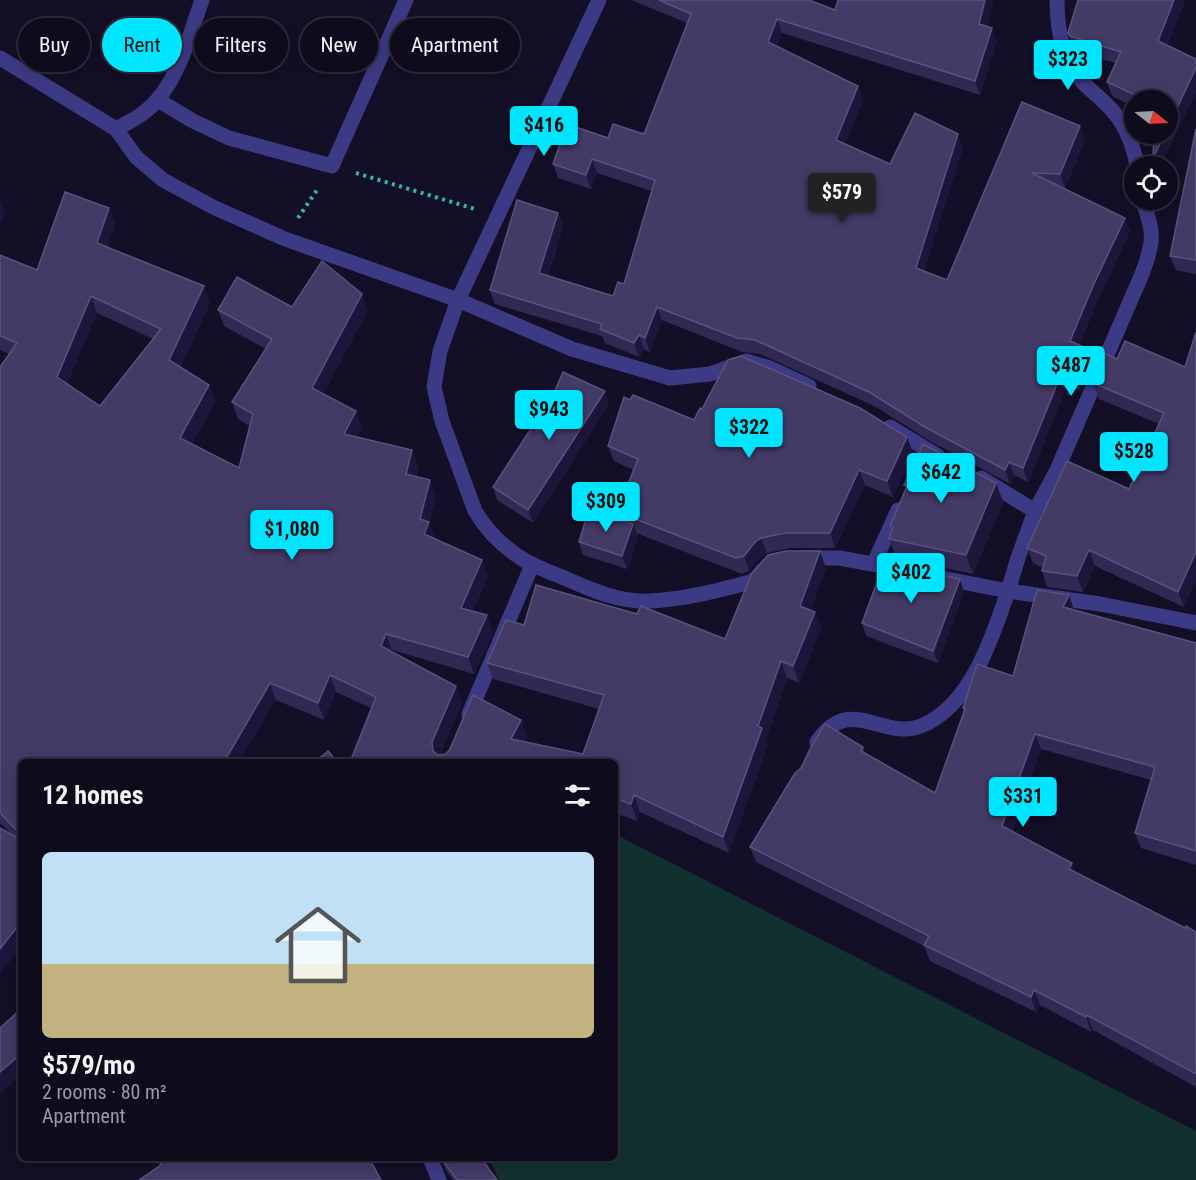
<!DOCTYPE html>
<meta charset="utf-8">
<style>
body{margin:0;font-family:"Roboto Condensed",sans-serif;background:#171425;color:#f1f3f6;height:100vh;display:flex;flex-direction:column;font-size:22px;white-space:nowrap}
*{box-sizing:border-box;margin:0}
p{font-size:20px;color:#9b9ba3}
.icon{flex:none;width:33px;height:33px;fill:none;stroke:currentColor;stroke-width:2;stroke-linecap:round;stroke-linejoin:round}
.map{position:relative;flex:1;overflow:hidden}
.drawer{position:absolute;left:18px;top:759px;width:600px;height:402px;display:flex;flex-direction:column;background:#0e0b1c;border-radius:9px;box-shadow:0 3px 15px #0003,0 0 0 2px #2e2b3b}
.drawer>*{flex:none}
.banner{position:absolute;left:18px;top:18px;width:600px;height:54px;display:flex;gap:12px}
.needle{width:39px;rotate:108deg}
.tools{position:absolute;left:1124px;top:90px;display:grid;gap:12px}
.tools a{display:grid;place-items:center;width:54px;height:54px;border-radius:50%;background:#0e0b1c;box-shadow:0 3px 15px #0003,0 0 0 2px #2e2b3b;font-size:30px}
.price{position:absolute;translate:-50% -51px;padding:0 14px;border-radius:6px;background:#00e5ff;color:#111;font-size:20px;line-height:39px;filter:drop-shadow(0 2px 3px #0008)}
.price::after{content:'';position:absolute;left:50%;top:36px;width:18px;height:14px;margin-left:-9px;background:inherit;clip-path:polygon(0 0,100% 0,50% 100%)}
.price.active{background:#222;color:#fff}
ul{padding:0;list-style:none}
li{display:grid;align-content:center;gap:12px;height:318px;padding:0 24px}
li+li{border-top:2px solid #2e2b3b}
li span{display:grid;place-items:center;height:186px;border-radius:9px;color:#555}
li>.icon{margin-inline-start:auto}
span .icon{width:108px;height:108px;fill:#fffc;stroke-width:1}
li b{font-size:26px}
h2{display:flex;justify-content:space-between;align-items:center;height:72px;padding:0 24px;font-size:26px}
.chip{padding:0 21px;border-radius:27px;background:#0e0b1c;box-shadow:0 3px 15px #0003,0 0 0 2px #2e2b3b;font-size:21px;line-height:54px}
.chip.active{background:#00e5ff;color:#111}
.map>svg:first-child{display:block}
</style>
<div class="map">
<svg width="1196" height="1180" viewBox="0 0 1196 1180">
<rect width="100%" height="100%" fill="#130f26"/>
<polygon fill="#12302f" points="615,834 1196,1131 1196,1180 499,1180 489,1158 615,1158"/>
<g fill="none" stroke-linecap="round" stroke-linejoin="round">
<g stroke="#2fb8b0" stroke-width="4" stroke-dasharray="3 4.5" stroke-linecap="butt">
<polyline points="356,173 475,209"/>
<polyline points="298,218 319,187"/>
</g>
<g stroke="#3d3a85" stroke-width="15">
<path d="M599,0L458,300L440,351L434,387L442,421L475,511C487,531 504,548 524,560C536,567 549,572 562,577C590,589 619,603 650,601C683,600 719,590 750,582L758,577L762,571"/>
<path d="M1057,0C1057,27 1062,58 1080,79C1088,89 1099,96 1107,105C1125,122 1133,143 1137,166"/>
<path d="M0,58L116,129C131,121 147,113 158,99C181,71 190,34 202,0"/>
<polyline points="158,100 193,121 229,138 332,166 406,0"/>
<polyline points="116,129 136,157 163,180 213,207 285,239 458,300 572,349 670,378 710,374 746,361 770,368 809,386"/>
<polyline points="890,427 938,456"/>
<polyline points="981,478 1035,511"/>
<polyline points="803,558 839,558 901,569"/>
<polyline points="874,563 898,510"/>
<path d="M942,578L1008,591L1018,558L1035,511L1057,470L1142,274C1154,242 1155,232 1142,200"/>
<polyline points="469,714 532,565"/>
<path d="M817,742C850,693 882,741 921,726C971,706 993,636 1008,591L1100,604L1196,623"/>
<polyline points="430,1158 439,1180"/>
</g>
</g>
<g fill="#312854" fill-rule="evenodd">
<polygon points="631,0 809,0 835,10 987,26 997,41 980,95 782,33 776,47 858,86 863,99 845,144 890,164 963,147 924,271 947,280 1022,102 1085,140 1065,188 1063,188 1130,231 1098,300 1079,345 1093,362 1081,391 1067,385 1028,482 1014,475 1010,484 930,441 874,406 760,354 742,352 662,320 650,352 644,349 639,357 605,343 602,336 495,304 490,290 558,213 563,226 548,276 613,296 624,284 651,191 597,173 591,189 558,178 553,164 608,138 644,134 687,23"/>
<polygon points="1078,0 1185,0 1167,46 1167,100 1134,100 1134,107 1112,96 1107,82 1115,63 1075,51 1068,33"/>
<polygon points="1196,129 1196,274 1176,270 1170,256"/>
<path d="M109,208L115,224L107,248L210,303L180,367L209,385L215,402L192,444L239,468L250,426L238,419L232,402L266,349L224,326L218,310L292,307L368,310L323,394L362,427L357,437L412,450L418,467L416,477L430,480L436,496L429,523L435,539L482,560L488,576L473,611L493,632L474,674L392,650L391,652L462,702L440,754H446L521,720L527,737L524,742L583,754L599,709L493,679L487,663L524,625L725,639L826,568L810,611L815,612L821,629L799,683L787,678L766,739L768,744L729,853L640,812L637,821L615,813V762H350L371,708L336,692L324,720L276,700L21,762V946L0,973L11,834L0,823V367L9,354L0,350V255L37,270ZM97,313L153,339L100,406L67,383Z"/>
<polygon points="1117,359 1185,367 1184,607 1095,566 1083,592 1047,587 1042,571 1043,568 1033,563 1027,548 1129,489 1159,424 1099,399 1093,383"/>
<polygon points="630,400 694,420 702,409 907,437 913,453 893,497 865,485 835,548 791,548 767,553 761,557 749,571 742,574 636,533 638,536 627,569 583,555 579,542 619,519 617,512 634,470 614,461 608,446"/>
<polygon points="609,404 533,523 497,500 493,487 538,430"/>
<polygon points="996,483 1003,502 973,574 896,558 889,539 892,531 890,526 906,488 904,485"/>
<polygon points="964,592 938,663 866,636 862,623"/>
<polygon points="1074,610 1196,643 1196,865 1141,848 1135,833 1151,780 1041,749 1012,831 1072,863 1076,873 1185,928 1196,932 1196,1087 1093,1030 1091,1032 1040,1005 1036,1012 930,961 924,946 756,862 750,847 801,768 863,747 865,754 935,793 964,712 963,708 1013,676"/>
<polygon points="441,1158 497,1180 453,1180 445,1169"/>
</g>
<g fill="#1d163a">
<polygon points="985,0 994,0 984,38 979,24"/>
<polygon points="1174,0 1185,0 1163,56 1158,41"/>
<polygon points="777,19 782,33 773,56 768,42"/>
<polygon points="992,28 997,41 980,95 975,81"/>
<polygon points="1196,68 1196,93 1161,166 1156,166 1153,158 1165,134 1167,134 1167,129"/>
<polygon points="858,86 863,99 841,154 836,140"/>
<polygon points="1080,126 1085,140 1065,188 1060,174"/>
<polygon points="958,134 963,147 921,282 916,268"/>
<polygon points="592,159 597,173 591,189 586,175"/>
<polygon points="0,199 5,214 0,226"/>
<polygon points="109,208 115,224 103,260 97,243"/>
<polygon points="558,213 563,226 544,287 539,273"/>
<polygon points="1125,218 1130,231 1098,300 1075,355 1070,341 1093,286"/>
<polygon points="204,286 210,303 175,377 169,360"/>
<polygon points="362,294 368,310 318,405 312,388"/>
<polygon points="91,296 97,313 63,393 57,377"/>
<polygon points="657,307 662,320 650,352 645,338"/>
<polygon points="639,335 644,349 639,357 634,343"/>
<polygon points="1088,349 1093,362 1081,391 1076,378"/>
<polygon points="1062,372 1067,385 1028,482 1023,468"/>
<polygon points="209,385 215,402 186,455 180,438"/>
<polygon points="605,391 609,404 533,523 528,510"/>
<polygon points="356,411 362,427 350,451 344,434"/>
<polygon points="907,437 913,453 893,497 887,481"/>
<polygon points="412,450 418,467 412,491 406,474"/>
<polygon points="1009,462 1014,475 1010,484 1005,470"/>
<polygon points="859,470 865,485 835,548 830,533"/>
<polygon points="430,480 436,496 429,523 435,539 424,534 420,519"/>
<polygon points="996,483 1003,502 973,574 966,555"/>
<polygon points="633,524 638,536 627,569 622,556"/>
<polygon points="761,538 767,553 761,557 749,571 744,556 756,541"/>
<polygon points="1089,550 1095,566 1083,592 1077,576"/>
<polygon points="820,551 826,568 806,623 800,606"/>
<polygon points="1196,552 1196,580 1184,607 1178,592"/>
<polygon points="482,560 488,576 467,625 461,608"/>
<polygon points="960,579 964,592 938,663 933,651"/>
<polygon points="1069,595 1074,610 1063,607"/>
<polygon points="815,612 821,629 799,683 793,666"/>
<polygon points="487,615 493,632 474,674 468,657"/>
<polygon points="386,634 392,650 387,663 381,646"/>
<polygon points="781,661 787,678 766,739 768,744 729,853 723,837 758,726"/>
<polygon points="330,675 336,692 324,720 318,703"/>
<polygon points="270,683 276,700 239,762 224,762"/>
<polygon points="456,686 462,702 438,759 433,751 432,742"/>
<polygon points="521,720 527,737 517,755 511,739"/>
<polygon points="1035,734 1041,749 1008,841 1002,826"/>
<polygon points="634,795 640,812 637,821 631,804"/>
<polygon points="1072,863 1078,878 1069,869"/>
<polygon points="21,922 21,946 0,973 0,949"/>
<polygon points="1034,990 1040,1005 1036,1012 1031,997"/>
<polygon points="1087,1015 1093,1030 1091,1032 1086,1017"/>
<polygon points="21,1054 21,1075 0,1094 0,1072"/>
</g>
<g fill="#433a66" stroke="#5a527e" stroke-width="1.5" fill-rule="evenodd">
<polygon points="659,0 809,0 835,10 838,0 985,0 979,24 992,28 975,81 777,19 768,42 858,86 836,140 890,164 915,113 958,134 916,268 947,280 1022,102 1080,126 1060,174 1032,173 1125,218 1093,286 1070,341 1088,349 1076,378 1062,372 1023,468 1009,462 1005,470 925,427 869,392 755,340 737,338 657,307 645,338 639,335 634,343 600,329 602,324 490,290 517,200 558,213 539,273 613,296 618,282 624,284 655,180 592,159 586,175 553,164 567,124 608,138 613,124 644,134 691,14"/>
<polygon points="1078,0 1174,0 1158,41 1196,59 1196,68 1167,129 1167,100 1146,100 1107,82 1121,52 1070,36 1068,33"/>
<polygon points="1196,129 1196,260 1170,256"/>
<polygon points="1154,134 1165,134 1153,158"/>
<path d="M65,192L109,208L97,243L204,286L169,360L209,385L180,438L239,468L253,414L232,402L272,339L218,310L237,277L292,307L322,261L362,294L312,388L356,411L344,434L412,450L406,474L430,480L420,519L429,522L424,534L482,560L461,608L487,615L468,657L386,634L381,646L456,686L432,742L433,751L438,755L446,754L450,749L473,695L521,720L511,739L583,754L604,695L487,663L506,620L524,625L536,585L637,614L641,606L725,639L752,573L768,555L786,551H820L800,606L815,612L793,666L781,661L758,726L762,728L723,837L634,795L631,804L615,798V762H350L376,697L330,675L318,703L270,683L224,762H21V835L0,813V367L17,343L0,336V255L37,270ZM91,296L161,329L100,406L57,377Z"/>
<polygon points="1196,332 1196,552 1178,592 1089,550 1077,576 1042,571 1046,556 1027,548 1067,461 1129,489 1164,413 1093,383 1106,354 1117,359 1125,341 1185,367"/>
<polygon points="741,356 860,408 907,437 887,481 859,470 830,533 785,533 761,538 756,541 744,556 736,558 617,512 638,459 608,446 624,397 630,400 633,395 694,420 700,408 702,409 728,360"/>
<polygon points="563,372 605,391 528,510 493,487 532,427 538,430"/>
<polygon points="923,444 996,483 966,555 889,539 893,527 890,526 907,486 904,485"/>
<polygon points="589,509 633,524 622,556 579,542"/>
<polygon points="884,563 960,579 933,651 862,623"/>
<polygon points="1037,590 1069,595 1063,607 1196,643 1196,851 1135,833 1155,767 1035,734 1002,826 1072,863 1069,869 1185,928 1186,926 1196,932 1196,1074 1087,1015 1086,1017 1034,990 1031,997 924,945 929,936 750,847 795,773 801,768 811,747 825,724 863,747 861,751 935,793 965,709 963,708 977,664 1013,676"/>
<polygon points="328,751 337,762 315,762"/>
<polygon points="0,828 21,840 21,922 0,949"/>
<polygon points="21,1009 21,1054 0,1072 0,1028"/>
<polygon points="157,1158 369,1158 381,1180 139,1180 161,1165"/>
<polygon points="441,1158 481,1158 497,1180 457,1180"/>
</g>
</svg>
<div class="tools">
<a><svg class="needle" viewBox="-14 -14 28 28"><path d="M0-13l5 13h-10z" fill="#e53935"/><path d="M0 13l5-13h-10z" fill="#9b9ba3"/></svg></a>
<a><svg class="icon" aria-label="locate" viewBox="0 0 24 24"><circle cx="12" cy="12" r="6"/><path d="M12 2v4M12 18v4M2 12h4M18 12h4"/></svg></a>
</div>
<b class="price" style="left:1068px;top:91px">$323</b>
<b class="price" style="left:544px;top:157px">$416</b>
<b class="price active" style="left:842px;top:224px">$579</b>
<b class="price" style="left:1071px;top:397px">$487</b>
<b class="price" style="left:549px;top:441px">$943</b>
<b class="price" style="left:749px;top:459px">$322</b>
<b class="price" style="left:1134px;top:483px">$528</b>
<b class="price" style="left:941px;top:504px">$642</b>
<b class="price" style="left:606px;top:533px">$309</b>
<b class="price" style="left:292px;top:561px">$1,080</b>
<b class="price" style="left:911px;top:604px">$402</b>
<b class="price" style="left:1023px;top:828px">$331</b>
<div class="banner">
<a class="chip">Buy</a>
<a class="chip active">Rent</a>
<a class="chip">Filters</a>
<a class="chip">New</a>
<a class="chip">Apartment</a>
</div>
<section class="drawer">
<h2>12 homes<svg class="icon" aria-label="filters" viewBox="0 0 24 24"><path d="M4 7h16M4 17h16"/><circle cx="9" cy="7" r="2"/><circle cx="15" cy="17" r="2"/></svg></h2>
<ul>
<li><span style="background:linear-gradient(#bfe0f5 60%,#c2b280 0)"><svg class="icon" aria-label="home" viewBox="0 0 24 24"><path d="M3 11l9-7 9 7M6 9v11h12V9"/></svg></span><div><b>$579/mo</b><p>2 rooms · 80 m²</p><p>Apartment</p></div></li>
</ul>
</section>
</div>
